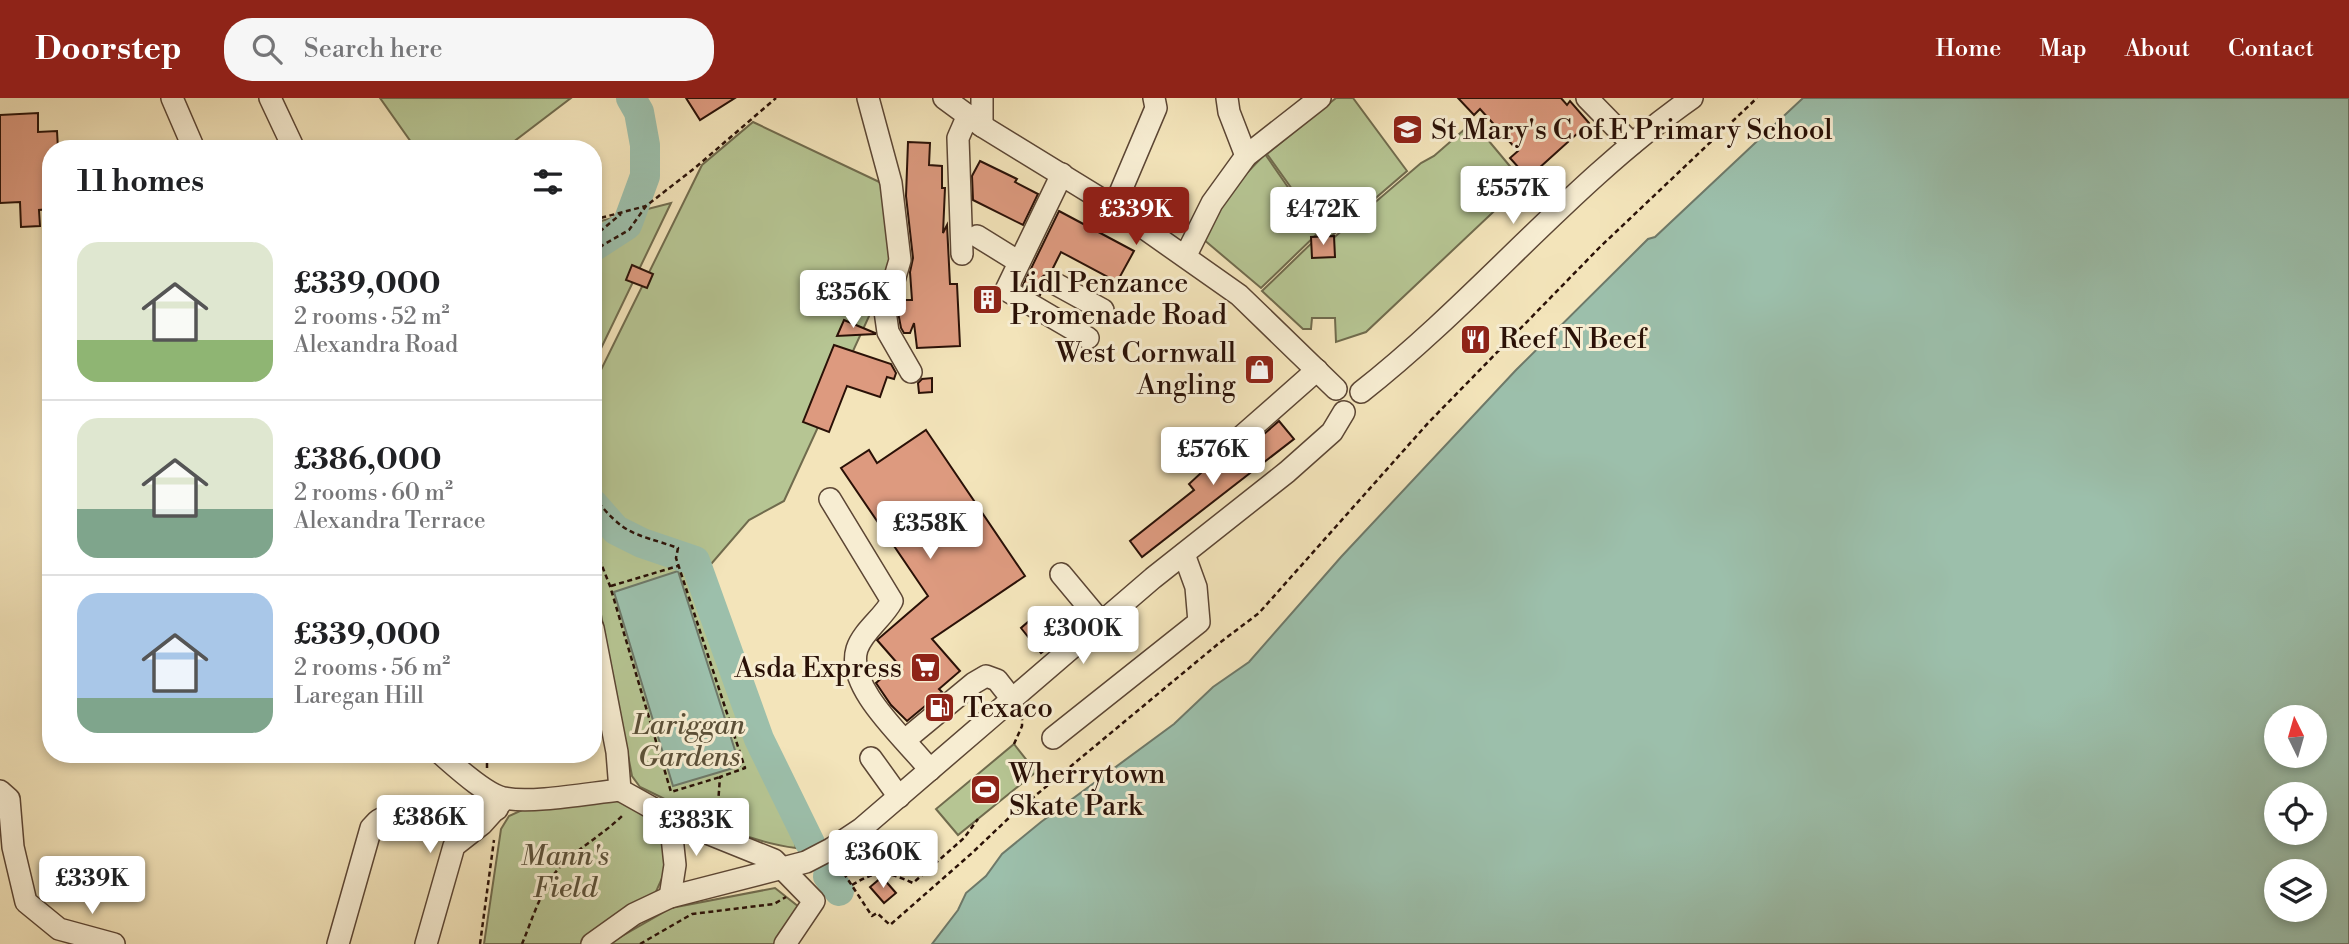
<!DOCTYPE html>
<meta charset="utf-8">
<style>
body{margin:0;font-family:"Libre Bodoni",serif;background:#f6f6f6;color:#202124;height:100vh;display:flex;flex-direction:column;font-size:26px;white-space:nowrap}
*{box-sizing:border-box;margin:0}
p{font-size:23px;color:#757577}
.icon{flex:none;width:38px;height:38px;fill:none;stroke:currentColor;stroke-width:2;stroke-linecap:round;stroke-linejoin:round}
.map{position:relative;flex:1;overflow:hidden}
.drawer{position:absolute;left:42px;top:42px;width:560px;height:623px;display:flex;flex-direction:column;background:#fff;border-radius:28px;box-shadow:0 4px 10px #0003}
.drawer>*{flex:none}
.needle{width:46px;rotate:355deg}
.controls{position:absolute;left:2264px;top:607px;display:grid;gap:14px}
.controls a{display:grid;place-items:center;width:63px;height:63px;border-radius:50%;background:#fff;box-shadow:0 4px 10px #0003;font-size:35px}
.price{position:absolute;translate:-50% -60px;padding:0 16px;border-radius:7px;background:#fff;color:#222;font-size:23px;line-height:46px;filter:drop-shadow(0 2px 4px #0008)}
.price::after{content:'';position:absolute;left:50%;top:42px;width:21px;height:16px;margin-left:-10px;background:inherit;clip-path:polygon(0 0,100% 0,50% 100%)}
.price.on{background:#8f2418;color:#fff}
ul{padding:0;list-style:none}
li{display:flex;align-items:center;gap:21px;height:175px;padding:0 35px}
li+li{border-top:2px solid #e0e0e0}
li span{display:grid;place-items:center;flex:none;width:196px;height:140px;border-radius:21px;color:#555}
li>.icon{margin-inline-start:auto}
span .icon{width:84px;height:84px;fill:#fffc;stroke-width:1}
li b{font-size:30px}
h2{display:flex;justify-content:space-between;align-items:center;height:84px;padding:0 35px;font-size:30px}
header{display:flex;align-items:center;gap:42px;box-sizing:border-box;height:98px;padding:0 35px;background:#8f2418;color:#fff}
header strong{font-size:33px}
nav{display:flex;gap:38px;margin-inline-start:auto;font-size:24px}
.search{width:490px;height:63px;background:#f6f6f6;display:flex;align-items:center;gap:18px;box-sizing:border-box;padding:0 24px;border-radius:28px;color:#757577;font-size:26px}
.map>svg:first-child{display:block}
</style>
<header>
<strong>Doorstep</strong>
<div class="search"><svg class="icon" aria-label="search" viewBox="0 0 24 24"><circle cx="10" cy="10" r="6"/><path d="M15 15l6 6"/></svg>Search here</div>
<nav><a>Home</a><a>Map</a><a>About</a><a>Contact</a></nav>
</header>
<div class="map">
<svg width="2349" height="846" viewBox="0 0 2349 846">
<rect width="100%" height="100%" fill="#f3e4ba"/>
<filter id="stains"><feTurbulence type="fractalNoise" baseFrequency=".00286" numOctaves="4"/><feColorMatrix values="0 0 0 0 .2 0 0 0 0 .09 0 0 0 0 .02 0 0 0 .5 -.17"/></filter>
<radialGradient id="worn" r=".72"><stop offset=".6" stop-color="#630" stop-opacity="0"/><stop offset="1" stop-color="#630" stop-opacity=".3"/></radialGradient>
<g fill="#b6c593" stroke="#706b4d" stroke-width="2">
<polygon points="380,0 571,0 504,51 416,51"/>
<polygon points="1336,0 1353,0 1407,73 1328,141 1330,143 1421,65 1434,58 1473,24 1524,85 1366,234 1336,244 1335,220 1312,220 1311,231 1303,231 1262,193 1321,136 1327,140 1267,56"/>
<path d="M753,24L892,90L899,153L784,403L749,422L699,480L756,642L791,722L796,750C742,744 689,712 640,689L632,678L593,475V288L702,67Z"/>
<polygon points="1265,56 1319,134 1261,190 1203,141 1217,106"/>
<polygon points="671,105 593,267 593,125"/>
<polygon points="1014,646 1036,674 958,737 936,711"/>
<polygon points="621,698 658,724 667,769 655,796 582,846 484,846 501,731 509,718 531,708"/>
<polygon points="775,790 799,809 775,846 608,846 671,810"/>
</g>
<g fill="#9cbfab" stroke="#6e7969" stroke-width="2" fill-rule="evenodd">
<path d="M1803,0H2349V846H932L958,812L966,795L986,778L1002,756L1041,724L1174,626L1213,589L1249,564L1341,459L1516,272L1648,141L1655,139ZM2277,620H2315V658H2277ZM2277,696H2315V735H2277ZM2277,774H2315V812H2277Z"/>
<polygon points="678,473 740,668 673,688 614,494"/>
</g>
<g fill="none" stroke-linecap="round" stroke-linejoin="round">
<g stroke="#9cbfab" stroke-width="30">
<polyline points="593,149 627,127 645,78 645,47 639,14 631,0"/>
<polyline points="593,406 616,432 642,445 695,463 759,641 810,745"/>
<polyline points="828,778 839,793"/>
</g>
</g>
<g fill="#dd9a7f" stroke="#2a1107" stroke-width="2">
<polygon points="686,0 735,0 700,22"/>
<polygon points="1458,0 1561,0 1567,7 1570,3 1589,25 1528,80 1510,60 1518,53 1480,11 1474,17"/>
<polygon points="38,15 38,34 57,33 58,51 51,51 51,111 39,112 40,128 21,129 20,104 0,105 0,17"/>
<polygon points="908,44 930,45 929,67 942,68 942,90 945,90 943,135 947,127 950,186 957,186 960,248 917,250 914,225 910,235 904,235 901,230 898,214 902,202 912,202 910,174 913,160 906,98"/>
<polygon points="980,63 1017,81 1015,84 1038,96 1023,127 973,102 972,78"/>
<polygon points="1059,113 1134,153 1117,184 1061,154 1052,172 1042,179 1043,191 1040,197 1023,187"/>
<polygon points="1334,138 1335,159 1312,160 1311,139"/>
<polygon points="632,167 653,176 647,190 626,182"/>
<polygon points="844,222 875,235 875,236 837,238"/>
<polygon points="834,247 891,266 896,275 894,281 887,279 880,299 847,288 829,334 803,324"/>
<polygon points="932,280 932,294 919,295 918,285 922,281"/>
<polygon points="1279,323 1294,341 1142,459 1130,443 1194,392 1189,386 1203,373 1224,357 1228,361 1239,352 1249,349"/>
<polygon points="926,332 1025,478 932,541 960,573 939,591 942,594 907,623 891,607 876,585 898,566 877,542 928,498 841,370 869,352 877,365"/>
<polygon points="1043,511 1065,536 1041,555 1021,530"/>
<polygon points="882,779 896,795 884,805 870,789"/>
</g>
<g fill="none" stroke-linecap="round" stroke-linejoin="round">
<defs>
<g id="minor">
<polyline points="172,0 194,51"/>
<polyline points="270,0 294,51"/>
<polyline points="868,0 891,85 900,162 885,213 888,234 911,274"/>
<polyline points="944,0 982,28 1114,109 1239,197 1336,291"/>
<polyline points="982,0 982,28"/>
<polyline points="1227,0 1229,14 1246,58"/>
<polyline points="1587,0 1632,46"/>
<polyline points="1062,76 1006,192 1088,240"/>
<polyline points="1114,109 1156,10 1154,0"/>
<polyline points="977,138 1019,164"/>
<polyline points="962,156 958,40 968,17"/>
<polyline points="1186,157 1212,105 1246,58 1320,0"/>
<polyline points="1054,185 1103,212"/>
<path d="M1361,294C1477,203 1571,85 1692,0"/>
<polyline points="1241,339 1317,272"/>
<path d="M830,401L892,503C883,520 863,533 857,551C845,590 907,642 930,672"/>
<polyline points="1061,476 1101,524"/>
<polyline points="593,530 617,654 620,692"/>
<polyline points="1053,640 1199,524 1196,489 1184,456"/>
<polyline points="905,642 974,585 986,578 997,582 1012,601"/>
<path d="M441,656C455,668 486,697 504,700C531,706 590,695 620,692"/>
<polyline points="871,660 899,699"/>
<polyline points="620,692 670,720 774,762 814,803 785,846"/>
<polyline points="0,693 9,701 13,749 26,804 59,831 114,846"/>
<polyline points="670,799 675,767 670,720"/>
<path d="M338,846L371,730C374,727 376,724 379,722C401,709 471,711 497,711"/>
<polyline points="426,846 454,748 482,726 500,706"/>
<polyline points="592,846 634,816 670,799 806,764 831,751 861,731 1153,480 1287,374 1332,334 1344,314"/>
</g>
</defs>
<use href="#minor" stroke="#5c4634" stroke-width="24"/>
<g stroke="#2a1107" stroke-width="2.5" stroke-dasharray="5 3.5" stroke-linecap="butt">
<polyline points="593,122 646,108"/>
<polyline points="593,139 621,116"/>
<polyline points="593,155 603,147 629,132 646,108 696,69 776,0"/>
<path d="M593,398C626,439 632,434 678,450L676,460L745,670L720,679L717,720"/>
<polyline points="593,445 610,488 671,694 720,679"/>
<polyline points="611,488 678,468"/>
<polyline points="1014,646 1022,628 1022,619"/>
<polyline points="487,670 487,656"/>
<polyline points="839,768 872,818 877,815 890,827 972,755 1012,717 1218,546 1259,515 1429,324 1600,149 1757,0"/>
<path d="M852,787C879,771 885,773 913,785L964,740L978,721"/>
<polyline points="480,846 494,742"/>
<path d="M522,846C533,820 543,784 564,765C583,747 605,735 623,717"/>
<polyline points="640,846 692,816 774,806 786,799"/>
</g>
<use href="#minor" stroke="#f7edd2" stroke-width="21"/>
</g>
<defs>
<symbol id="school-square" viewBox="-11 -11 22 22"><rect x="-9" y="-9" width="18" height="18" rx="4" fill="#8f2418" stroke="#f7edd2"/><path d="M0-5L7-2L0 1L-7-2ZM-4 1L0 2.5L4 1V4Q0 6-4 4Z" fill="#fff"/></symbol>
<symbol id="building-square" viewBox="-11 -11 22 22"><rect x="-9" y="-9" width="18" height="18" rx="4" fill="#8f2418" stroke="#f7edd2"/><path d="M-4-6H4V6H1V3H-1V6H-4ZM-2.5-4.3h1.7v1.8h-1.7ZM.8-4.3h1.7v1.8H.8ZM-2.5-1h1.7V.8h-1.7ZM.8-1h1.7V.8H.8Z" fill="#fff"/></symbol>
<symbol id="restaurant-square" viewBox="-11 -11 22 22"><rect x="-9" y="-9" width="18" height="18" rx="4" fill="#8f2418" stroke="#f7edd2"/><path d="M-5-6h1v4h1v-4h1v4h1v-4h1v5L-1.5 .5V6h-2V.5L-5-1ZM5-6V6H3V1.5H1.5Q1.5-4 5-6Z" fill="#fff"/></symbol>
<symbol id="shop-square" viewBox="-11 -11 22 22"><rect x="-9" y="-9" width="18" height="18" rx="4" fill="#8f2418" stroke="#f7edd2"/><path d="M-5-2.5h2.3a2.7 3.5 0 0 1 5.4 0H5L5.5 6h-11ZM-1.5-2.5h3a1.5 2.3 0 0 0-3 0Z" fill="#fff"/></symbol>
<symbol id="supermarket-square" viewBox="-11 -11 22 22"><rect x="-9" y="-9" width="18" height="18" rx="4" fill="#8f2418" stroke="#f7edd2"/><path d="M-6-5.5h2.5l.6 2H6L4.5 2H-2.5L-4.4-4H-6ZM-1.5 3.2a1.3 1.3 0 1 0 .1 0ZM3 3.2a1.3 1.3 0 1 0 .1 0Z" fill="#fff"/></symbol>
<symbol id="fuel-square" viewBox="-11 -11 22 22"><rect x="-9" y="-9" width="18" height="18" rx="4" fill="#8f2418" stroke="#f7edd2"/><path d="M-5.5-6h7V0h2V4h1.3V-2.5L3-4.5l.8-.8L6-3V5H2.5V1h-1V6h-7ZM-4.2-4.7v3.2H.2V-4.7Z" fill="#fff"/></symbol>
<symbol id="stadium-square" viewBox="-11 -11 22 22"><rect x="-9" y="-9" width="18" height="18" rx="4" fill="#8f2418" stroke="#f7edd2"/><path d="M0-5a6.5 5 0 1 0 0 10a6.5 5 0 1 0 0-10ZM-3.5-1.8h7v3.6h-7Z" fill="#fff"/></symbol>
</defs>
<g fill-rule="evenodd">
<use href="#school-square" x="1390" y="14" width="35" height="35"/>
<use href="#building-square" x="970" y="184" width="35" height="35"/>
<use href="#restaurant-square" x="1458" y="224" width="35" height="35"/>
<use href="#shop-square" x="1242" y="254" width="35" height="35"/>
<use href="#supermarket-square" x="908" y="552" width="35" height="35"/>
<use href="#fuel-square" x="922" y="592" width="35" height="35"/>
<use href="#stadium-square" x="968" y="674" width="35" height="35"/>
</g>
<g text-anchor="middle" dominant-baseline="central" stroke-width="6" stroke-linejoin="round" paint-order="stroke">
<g font-size="28" fill="#2a1107" stroke="#f7edd2" text-anchor="start">
<text x="1431" y="32">St Mary's C of E Primary School</text>
<text x="1010" y="185">Lidl Penzance<tspan x="1010" dy="32">Promenade Road</tspan></text>
<text x="1499" y="241">Reef N Beef</text>
<text x="1236" y="255" text-anchor="end">West Cornwall<tspan x="1236" dy="32">Angling</tspan></text>
<text x="902" y="570" text-anchor="end">Asda Express</text>
<text x="963" y="610">Texaco</text>
<text x="1009" y="676">Wherrytown<tspan x="1009" dy="32">Skate Park</tspan></text>
</g>
<g font-size="28" font-style="italic" fill="#5b5038" stroke="#f7edd2">
<text x="689" y="627">Lariggan<tspan x="689" dy="32">Gardens</tspan></text>
<text x="565" y="758">Mann's<tspan x="565" dy="32">Field</tspan></text>
</g>
</g>
<rect width="100%" height="100%" filter="url(#stains)"/>
<rect width="100%" height="100%" fill="url(#worn)"/>
</svg>
<div class="controls">
<a><svg class="needle" viewBox="-14 -14 28 28"><path d="M0-13l5 13h-10z" fill="#e53935"/><path d="M0 13l5-13h-10z" fill="#757577"/></svg></a>
<a><svg class="icon" aria-label="locate" viewBox="0 0 24 24"><circle cx="12" cy="12" r="6"/><path d="M12 2v4M12 18v4M2 12h4M18 12h4"/></svg></a>
<a><svg class="icon" aria-label="layers" viewBox="0 0 24 24"><path d="M12 4l9 5-9 5-9-5zM3 14l9 5 9-5"/></svg></a>
</div>
<b class="price" style="left:1513px;top:128px">£557K</b>
<b class="price on" style="left:1136px;top:149px">£339K</b>
<b class="price" style="left:1323px;top:149px">£472K</b>
<b class="price" style="left:853px;top:232px">£356K</b>
<b class="price" style="left:1213px;top:389px">£576K</b>
<b class="price" style="left:930px;top:463px">£358K</b>
<b class="price" style="left:1083px;top:568px">£300K</b>
<b class="price" style="left:430px;top:757px">£386K</b>
<b class="price" style="left:696px;top:760px">£383K</b>
<b class="price" style="left:883px;top:792px">£360K</b>
<b class="price" style="left:92px;top:818px">£339K</b>
<section class="drawer">
<h2>11 homes<svg class="icon" aria-label="filters" viewBox="0 0 24 24"><path d="M4 7h16M4 17h16"/><circle cx="9" cy="7" r="2"/><circle cx="15" cy="17" r="2"/></svg></h2>
<ul>
<li><span style="background:linear-gradient(#dfe7d0 70%,#8fb573 0)"><svg class="icon" aria-label="home" viewBox="0 0 24 24"><path d="M3 11l9-7 9 7M6 9v11h12V9"/></svg></span><div><b>£339,000</b><p>2 rooms · 52 m²</p><p>Alexandra Road</p></div></li>
<li><span style="background:linear-gradient(#dfe7d0 65%,#7fa58c 0)"><svg class="icon" aria-label="home" viewBox="0 0 24 24"><path d="M3 11l9-7 9 7M6 9v11h12V9"/></svg></span><div><b>£386,000</b><p>2 rooms · 60 m²</p><p>Alexandra Terrace</p></div></li>
<li><span style="background:linear-gradient(#a9c7e8 75%,#7fa58c 0)"><svg class="icon" aria-label="home" viewBox="0 0 24 24"><path d="M3 11l9-7 9 7M6 9v11h12V9"/></svg></span><div><b>£339,000</b><p>2 rooms · 56 m²</p><p>Laregan Hill</p></div></li>
</ul>
</section>
</div>
